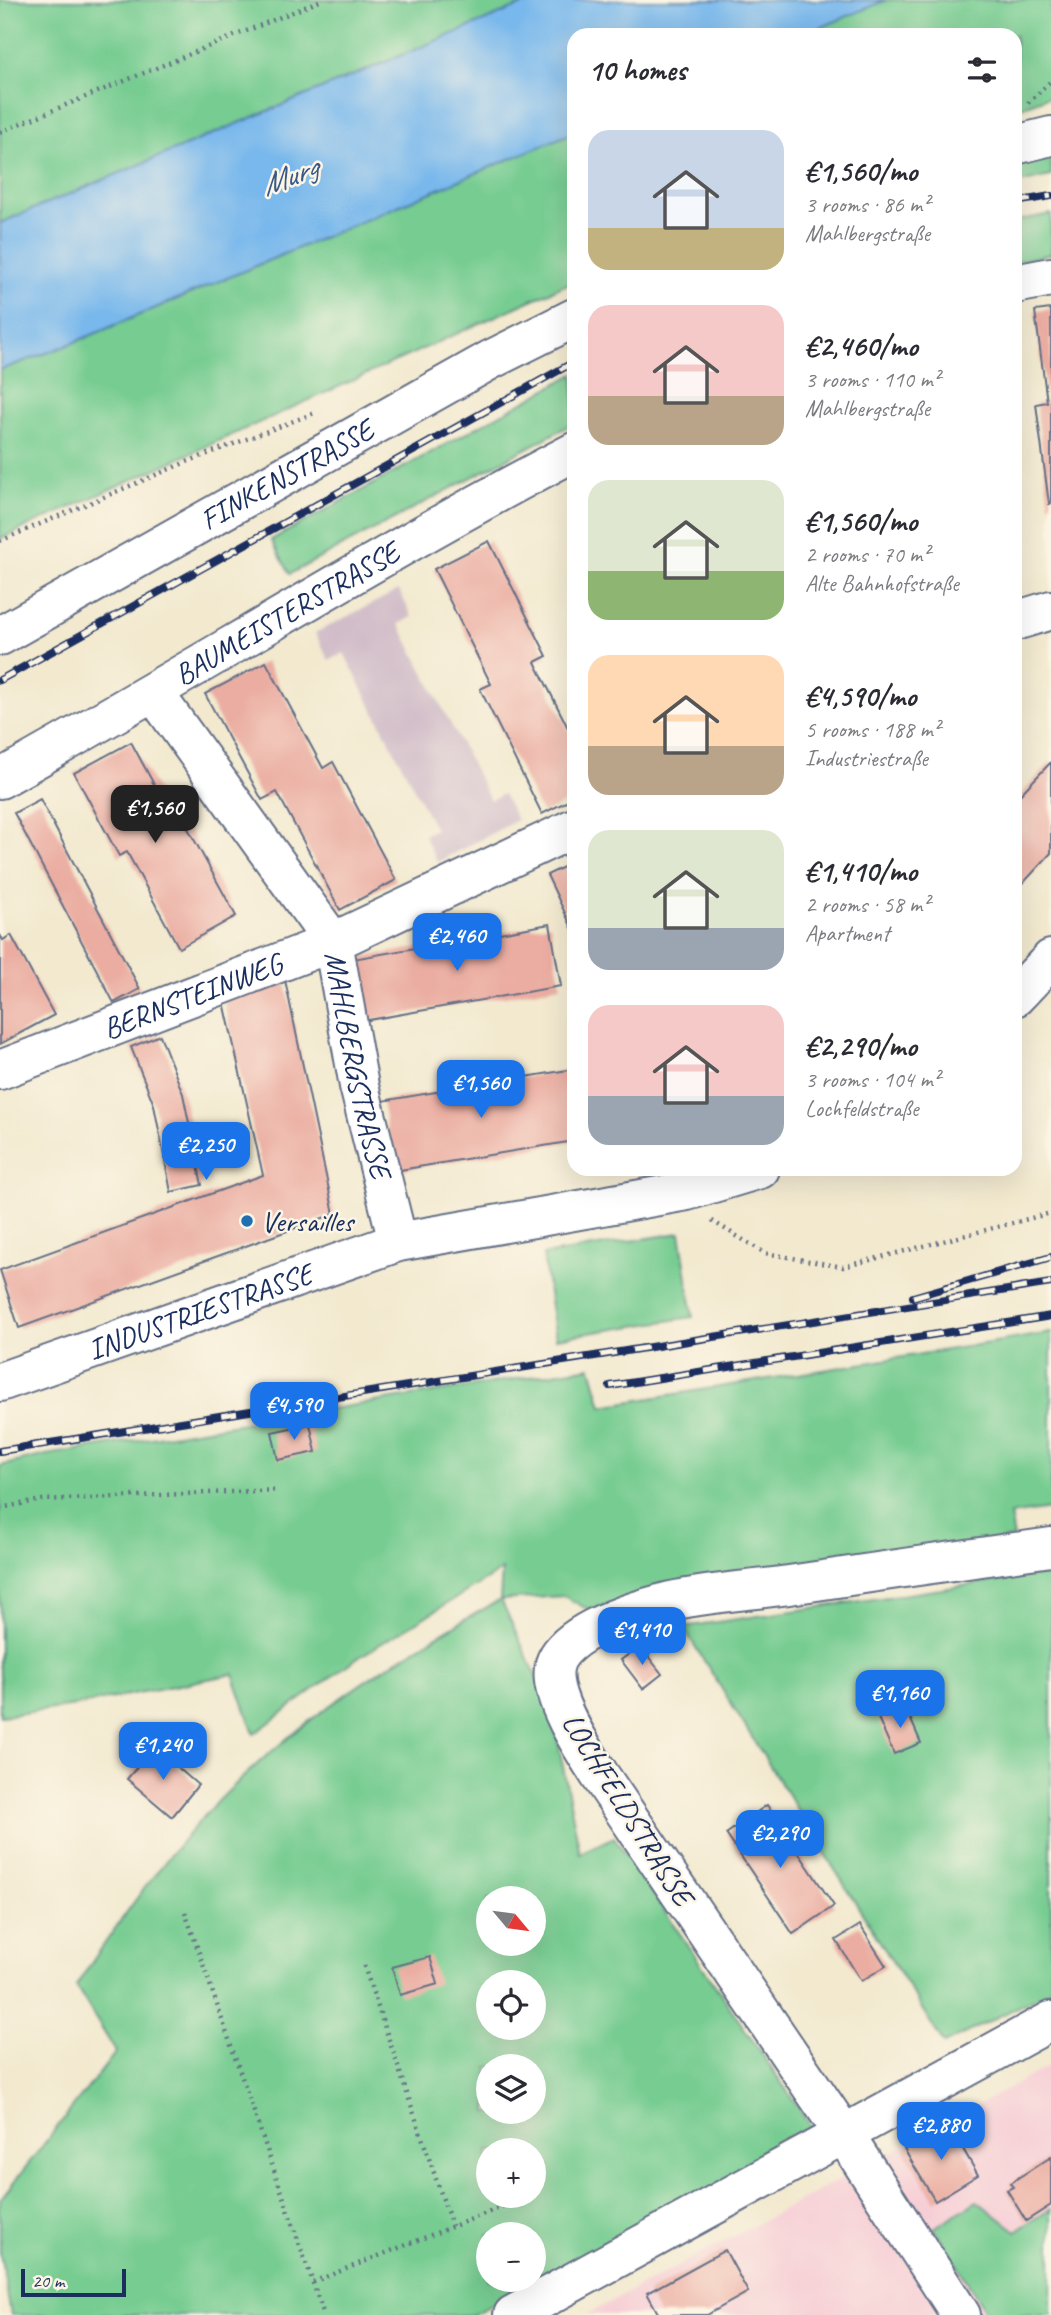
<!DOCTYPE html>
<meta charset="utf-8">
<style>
body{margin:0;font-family:Caveat,sans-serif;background:#f7f7f7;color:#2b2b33;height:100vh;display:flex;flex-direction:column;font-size:26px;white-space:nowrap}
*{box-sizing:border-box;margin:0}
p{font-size:23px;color:#7c7c81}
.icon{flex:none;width:38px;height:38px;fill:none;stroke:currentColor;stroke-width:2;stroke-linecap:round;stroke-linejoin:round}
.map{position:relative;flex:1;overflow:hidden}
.details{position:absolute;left:567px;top:28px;width:455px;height:1148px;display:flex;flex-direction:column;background:#fff;border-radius:21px;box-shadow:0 7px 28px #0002}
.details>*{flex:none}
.needle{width:46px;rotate:119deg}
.controls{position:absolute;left:476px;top:1886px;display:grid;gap:14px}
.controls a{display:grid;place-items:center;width:70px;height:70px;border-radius:50%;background:#fff;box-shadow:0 7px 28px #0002;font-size:35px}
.scale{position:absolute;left:21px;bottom:18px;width:105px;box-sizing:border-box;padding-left:7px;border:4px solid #1b2f5e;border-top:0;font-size:19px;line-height:24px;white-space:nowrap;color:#1b2f5e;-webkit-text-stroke:5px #fcf5e5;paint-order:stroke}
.price{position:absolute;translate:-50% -60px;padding:0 16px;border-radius:14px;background:#1a73e8;color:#fff;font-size:23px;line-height:46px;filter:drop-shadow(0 2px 4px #0008)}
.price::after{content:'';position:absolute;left:50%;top:42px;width:21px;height:16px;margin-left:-10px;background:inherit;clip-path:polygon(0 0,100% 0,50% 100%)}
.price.active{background:#222;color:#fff}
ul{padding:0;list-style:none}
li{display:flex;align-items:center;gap:21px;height:175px;padding:0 21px}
li span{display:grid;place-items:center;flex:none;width:196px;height:140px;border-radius:21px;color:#555}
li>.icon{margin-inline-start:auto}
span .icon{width:84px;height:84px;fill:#fffc;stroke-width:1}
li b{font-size:30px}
h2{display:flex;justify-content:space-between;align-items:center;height:84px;padding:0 21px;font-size:30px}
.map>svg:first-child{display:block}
</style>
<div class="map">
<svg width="1051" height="2315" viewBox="0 0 1051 2315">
<rect width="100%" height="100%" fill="#fcf5e5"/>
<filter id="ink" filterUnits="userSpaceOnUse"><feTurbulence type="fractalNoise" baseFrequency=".0143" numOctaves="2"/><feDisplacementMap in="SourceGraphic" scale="14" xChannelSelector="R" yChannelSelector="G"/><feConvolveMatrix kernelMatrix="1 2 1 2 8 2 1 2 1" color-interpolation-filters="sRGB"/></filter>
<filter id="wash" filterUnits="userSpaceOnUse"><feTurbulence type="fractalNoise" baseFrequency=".00686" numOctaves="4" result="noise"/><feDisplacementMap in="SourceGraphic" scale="28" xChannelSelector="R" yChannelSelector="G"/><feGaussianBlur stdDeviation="1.57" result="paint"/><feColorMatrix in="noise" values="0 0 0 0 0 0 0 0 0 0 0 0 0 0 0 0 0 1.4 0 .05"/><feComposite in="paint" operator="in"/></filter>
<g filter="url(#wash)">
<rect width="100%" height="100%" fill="#f2e9cf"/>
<polygon fill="#f6cfd6" points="1051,2065 1051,2315 586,2315 892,2152"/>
<polygon fill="#d1bdc9" points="399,590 412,617 399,624 490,800 503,794 517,820 437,862 424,835 435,829 344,653 329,660 315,633"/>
<g fill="#76cc91" stroke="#487e78" stroke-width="2" fill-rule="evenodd">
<polygon points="0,0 534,0 0,223"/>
<polygon points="886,0 1051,0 1051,96 1015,109 1015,35 803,35"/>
<polygon points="574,132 574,281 0,539 0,370 63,347"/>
<polygon points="1051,146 1051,176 1015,184 1015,156"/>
<polygon points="1051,214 1051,254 1015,262 1015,221"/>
<polygon points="574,374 574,423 290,574 271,540"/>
<polygon points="680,1233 693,1317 556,1338 543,1255"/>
<path d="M1051,1333V1509L1010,1515L1014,1538L587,1609L564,1596L501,1600L552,1711L580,1853L614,1837L817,2135L472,2315H11L0,2253V2200L116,2052L76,1986C116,1926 158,1865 208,1812C291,1723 395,1658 500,1600L502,1570L351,1662L254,1734L233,1674L68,1707L0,1716V1466L46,1455L591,1367L602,1406ZM488,1899H534V1944H488ZM488,1983H534V2028H488ZM488,2067H534V2112H488ZM488,2151H534V2196H488ZM488,2235H534V2280H488Z"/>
<polygon points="1051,1573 1051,1990 944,2044 683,1627"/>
<polygon points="977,2201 1016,2231 1051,2209 1051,2315 988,2315 934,2228"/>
</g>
<polygon fill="#78b8ec" stroke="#4a74a5" stroke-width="2" points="534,0 886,0 803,35 574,35 574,132 63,347 0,370 0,223"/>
<g id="blocks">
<g fill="#ebada2">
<polygon points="1051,309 1051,504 1049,504 1036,404 1047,402 1035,311"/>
<polygon points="489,541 547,656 535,662 574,740 574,798 542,814 480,689 491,684 434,569"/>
<polygon points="266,662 323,768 333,762 396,880 340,910 277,792 262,800 205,694"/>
<polygon points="131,742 176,825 184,821 236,916 179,948 127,852 119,856 74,773"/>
<polygon points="1051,762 1051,853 1015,892 1015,800"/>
<polygon points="40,799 140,989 114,1003 14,813"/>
<polygon points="574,862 574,932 547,875"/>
<polygon points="550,924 561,986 363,1021 353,959"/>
<polygon points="0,935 3,940 11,935 54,1015 0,1044"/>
<polygon points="285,980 334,1214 19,1328 0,1270 263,1175 222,993"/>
<polygon points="160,1035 183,1094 202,1185 171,1192 154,1105 131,1047"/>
<polygon points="574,1069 574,1141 394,1171 382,1101"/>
<polygon points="310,1424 316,1452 278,1460 272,1432"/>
<polygon points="640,1646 662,1674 643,1689 621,1660"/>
<polygon points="905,1706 921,1743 894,1754 878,1718"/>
<polygon points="154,1747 198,1785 172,1817 127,1779"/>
<polygon points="767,1805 834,1906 793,1934 726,1834"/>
<polygon points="860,1925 886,1966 861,1981 836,1940"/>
<polygon points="430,1957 438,1984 400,1995 392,1967"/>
<polygon points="948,2123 978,2175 935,2201 904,2149"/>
<polygon points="1051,2157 1051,2205 1026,2221 1007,2190 1013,2187 1010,2183"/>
<polygon points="725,2250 748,2292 707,2315 659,2315 647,2293"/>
</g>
</g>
</g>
<g filter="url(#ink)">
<use href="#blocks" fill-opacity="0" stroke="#667086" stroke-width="2"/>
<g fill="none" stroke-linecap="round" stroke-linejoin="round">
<defs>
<g id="minor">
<polyline points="1015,145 1051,136"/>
<polyline points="1015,284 1051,277"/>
<polyline points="1015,621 1051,610"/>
<path id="s1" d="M0,636L490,360L574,318"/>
<path id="s2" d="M154,693L333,942L359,1086L398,1242"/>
<path id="s3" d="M0,779C192,672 379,554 574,452"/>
<polyline points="1015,997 1051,959"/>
<path id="s4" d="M0,1070L333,942L574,828"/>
<path id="s5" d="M0,1382L398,1242L687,1191L760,1169"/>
<polyline points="513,2315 1051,2021"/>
<path d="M961,2315L845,2136L599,1774C583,1749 549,1698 554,1668C559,1633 633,1611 663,1603C703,1593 748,1591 789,1585C876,1572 964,1559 1051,1547"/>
</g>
</defs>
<use href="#minor" stroke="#667086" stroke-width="42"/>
<g stroke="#667086" stroke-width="4.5" stroke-dasharray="2 5" stroke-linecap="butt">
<polyline points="1028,103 1051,81"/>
<polyline points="0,132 322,0"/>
<polyline points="0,541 184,463 317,412"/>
<polyline points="712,1221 765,1253 843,1267 1051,1213"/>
<polyline points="0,1508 42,1500 279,1490"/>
<polyline points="185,1912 324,2315"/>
<polyline points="364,1966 452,2226"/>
<polyline points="313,2282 504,2206"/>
</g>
<use href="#minor" stroke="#fff" stroke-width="38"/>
<defs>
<g id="rail">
<polyline points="1015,202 1051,196"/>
<polyline points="0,680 574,362"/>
<polyline points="913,1297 1051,1257"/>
<polyline points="610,1386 1051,1316"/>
<polyline points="0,1451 1051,1283"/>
</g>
</defs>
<use href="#rail" stroke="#1b2f5e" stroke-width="8"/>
<use href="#rail" stroke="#fcf5e5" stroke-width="5" stroke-dasharray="16" stroke-linecap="butt"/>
</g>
</g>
<circle fill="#1f6fb2" stroke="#fcf5e5" stroke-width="2.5" cx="247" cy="1221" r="7"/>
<g text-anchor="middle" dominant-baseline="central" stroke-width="5" stroke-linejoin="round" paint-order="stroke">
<g font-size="30" fill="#1b2f5e" stroke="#fcf5e5">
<text stroke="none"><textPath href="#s1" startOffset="329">FINKENSTRASSE</textPath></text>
<text stroke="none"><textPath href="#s3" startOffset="331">BAUMEISTERSTRASSE</textPath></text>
<text stroke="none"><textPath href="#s4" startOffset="206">BERNSTEINWEG</textPath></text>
<text stroke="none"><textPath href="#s2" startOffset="432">MAHLBERGSTRASSE</textPath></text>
<text stroke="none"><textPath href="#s5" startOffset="212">INDUSTRIESTRASSE</textPath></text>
<text transform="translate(628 1809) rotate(58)">LOCHFELDSTRASSE</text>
</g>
<g font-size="30" fill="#1b2f5e" stroke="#fcf5e5" text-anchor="start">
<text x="261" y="1221">Versailles</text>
</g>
<g font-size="32" font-style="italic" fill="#375889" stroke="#fcf5e5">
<text transform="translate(289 176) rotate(-21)">Murg</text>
</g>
</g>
</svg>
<div class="controls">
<a><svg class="needle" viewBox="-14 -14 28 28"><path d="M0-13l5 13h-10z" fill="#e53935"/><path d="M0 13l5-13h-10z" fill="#7c7c81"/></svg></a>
<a><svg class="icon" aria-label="locate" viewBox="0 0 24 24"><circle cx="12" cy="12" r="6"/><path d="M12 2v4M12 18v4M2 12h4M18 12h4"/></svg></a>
<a><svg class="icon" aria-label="layers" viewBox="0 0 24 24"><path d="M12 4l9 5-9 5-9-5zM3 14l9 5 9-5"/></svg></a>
<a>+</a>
<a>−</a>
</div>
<div class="scale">20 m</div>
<b class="price active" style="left:155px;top:845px">€1,560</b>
<b class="price" style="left:457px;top:973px">€2,460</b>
<b class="price" style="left:481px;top:1120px">€1,560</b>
<b class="price" style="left:206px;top:1182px">€2,250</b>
<b class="price" style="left:294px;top:1442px">€4,590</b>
<b class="price" style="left:642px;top:1667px">€1,410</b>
<b class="price" style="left:900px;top:1730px">€1,160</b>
<b class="price" style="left:163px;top:1782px">€1,240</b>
<b class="price" style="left:780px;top:1870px">€2,290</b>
<b class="price" style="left:941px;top:2162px">€2,880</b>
<section class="details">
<h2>10 homes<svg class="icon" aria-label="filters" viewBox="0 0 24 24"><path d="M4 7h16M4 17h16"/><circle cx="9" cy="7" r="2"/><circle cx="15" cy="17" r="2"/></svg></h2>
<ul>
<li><span style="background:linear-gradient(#c9d6e8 70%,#c2b280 0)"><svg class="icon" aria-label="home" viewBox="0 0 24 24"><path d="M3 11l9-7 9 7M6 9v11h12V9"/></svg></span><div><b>€1,560/mo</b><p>3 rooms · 86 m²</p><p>Mahlbergstraße</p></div></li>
<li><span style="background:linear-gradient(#f6c9c9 65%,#b9a48a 0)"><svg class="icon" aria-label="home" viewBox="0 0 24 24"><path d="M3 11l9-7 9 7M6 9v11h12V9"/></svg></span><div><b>€2,460/mo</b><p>3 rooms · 110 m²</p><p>Mahlbergstraße</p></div></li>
<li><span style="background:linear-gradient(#dfe7d0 65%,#8fb573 0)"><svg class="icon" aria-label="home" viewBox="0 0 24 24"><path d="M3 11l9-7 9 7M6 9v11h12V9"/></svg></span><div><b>€1,560/mo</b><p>2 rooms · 70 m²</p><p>Alte Bahnhofstraße</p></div></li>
<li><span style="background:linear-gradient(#ffd9b3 65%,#b9a48a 0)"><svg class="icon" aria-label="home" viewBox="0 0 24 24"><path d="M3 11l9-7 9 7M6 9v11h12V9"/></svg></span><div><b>€4,590/mo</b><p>5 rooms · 188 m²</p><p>Industriestraße</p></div></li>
<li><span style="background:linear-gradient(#dfe7d0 70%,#9aa5b1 0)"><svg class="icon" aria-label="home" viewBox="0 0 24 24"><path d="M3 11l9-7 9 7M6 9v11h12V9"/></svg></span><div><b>€1,410/mo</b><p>2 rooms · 58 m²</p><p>Apartment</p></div></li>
<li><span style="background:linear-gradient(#f6c9c9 65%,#9aa5b1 0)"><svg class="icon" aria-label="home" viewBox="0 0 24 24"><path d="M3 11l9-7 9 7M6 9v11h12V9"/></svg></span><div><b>€2,290/mo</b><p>3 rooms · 104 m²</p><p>Lochfeldstraße</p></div></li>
</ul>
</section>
</div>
